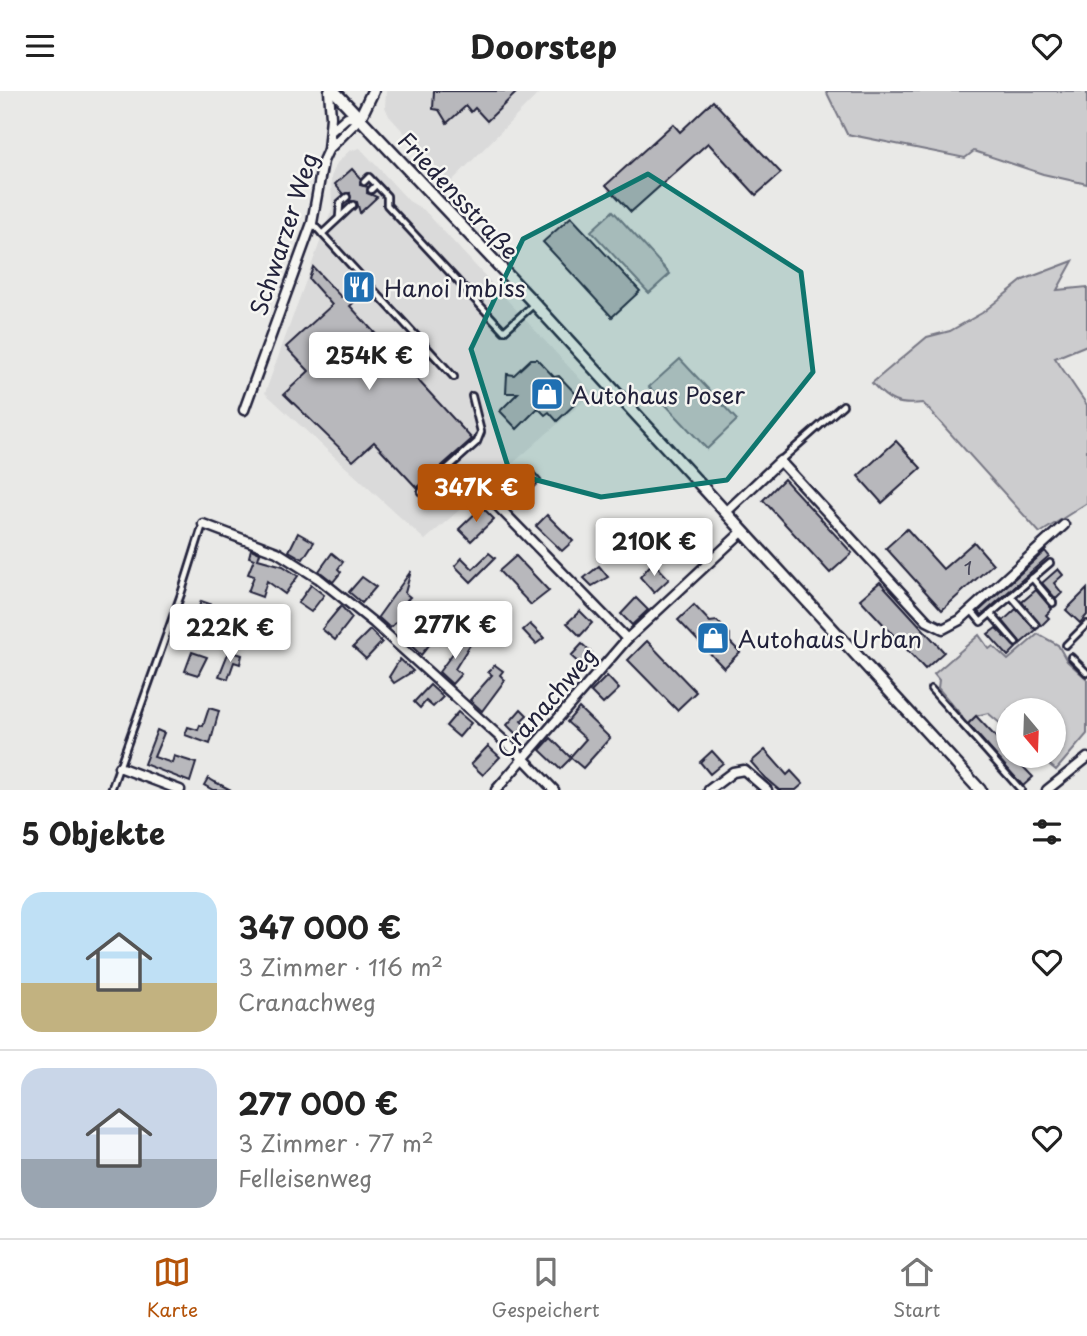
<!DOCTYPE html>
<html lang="de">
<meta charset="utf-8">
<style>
body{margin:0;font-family:"Playpen Sans",sans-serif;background:#f6f6f6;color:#222;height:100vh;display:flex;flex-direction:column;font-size:26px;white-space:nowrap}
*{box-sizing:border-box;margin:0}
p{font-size:23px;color:#767676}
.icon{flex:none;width:38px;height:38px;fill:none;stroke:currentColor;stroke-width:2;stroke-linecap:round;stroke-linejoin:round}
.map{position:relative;height:699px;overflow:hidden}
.details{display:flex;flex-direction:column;background:#fff;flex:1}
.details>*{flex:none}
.needle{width:46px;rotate:161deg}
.controls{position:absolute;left:996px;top:607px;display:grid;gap:14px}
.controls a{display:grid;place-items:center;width:70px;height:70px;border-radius:50%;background:#fff;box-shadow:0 2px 5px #0004;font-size:35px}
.price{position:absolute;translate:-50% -60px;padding:0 16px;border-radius:7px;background:#fff;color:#222;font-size:23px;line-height:46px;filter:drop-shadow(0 2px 4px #0008)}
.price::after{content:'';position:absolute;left:50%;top:42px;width:21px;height:16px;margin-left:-10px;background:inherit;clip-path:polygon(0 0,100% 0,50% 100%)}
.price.active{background:#b45309;color:#fff}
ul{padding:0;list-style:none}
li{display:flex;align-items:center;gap:21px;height:175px;padding:0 21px}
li+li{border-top:2px solid #e0e0e0}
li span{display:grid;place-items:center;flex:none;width:196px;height:140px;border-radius:21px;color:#555}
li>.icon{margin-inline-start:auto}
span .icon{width:84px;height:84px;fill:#fffc;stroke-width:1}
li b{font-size:30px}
h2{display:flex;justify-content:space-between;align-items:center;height:84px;padding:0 21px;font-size:30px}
header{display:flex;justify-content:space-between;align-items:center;height:91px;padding:0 21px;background:#fff;font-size:32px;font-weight:700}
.tab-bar{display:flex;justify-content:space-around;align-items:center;height:98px;border-top:2px solid #e0e0e0;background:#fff;font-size:19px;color:#767676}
.tab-bar a{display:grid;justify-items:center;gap:4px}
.tab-bar .active{color:#b45309}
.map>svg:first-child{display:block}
</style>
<header><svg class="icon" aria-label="menu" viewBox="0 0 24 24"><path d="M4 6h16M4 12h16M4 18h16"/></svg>Doorstep<svg class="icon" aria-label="heart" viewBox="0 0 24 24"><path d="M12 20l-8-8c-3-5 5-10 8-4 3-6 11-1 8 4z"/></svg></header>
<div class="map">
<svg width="1087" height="699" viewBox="0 0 1087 699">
<rect width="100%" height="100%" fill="#e9e9e7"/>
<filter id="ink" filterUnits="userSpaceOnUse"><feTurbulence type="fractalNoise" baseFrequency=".0143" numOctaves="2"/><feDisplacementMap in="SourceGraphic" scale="14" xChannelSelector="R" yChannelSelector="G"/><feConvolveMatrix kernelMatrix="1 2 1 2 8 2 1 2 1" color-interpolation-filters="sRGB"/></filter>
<g filter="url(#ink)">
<g fill="#dadada">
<polygon points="386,0 541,0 450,92 389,25 385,16"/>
<polygon points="360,57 409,110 424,119 593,302 425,449 265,302 332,118 331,86 337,72 349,60"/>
</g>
<g fill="#ccccce" stroke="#777784" stroke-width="2">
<polygon points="826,0 1087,0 1087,93 1043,83 974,60 965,67 847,43"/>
<polygon points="613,120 670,183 649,202 591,140"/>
<path d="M1073,170L1057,199L1087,196V254L1055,267L1087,314V412L1040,442L923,312C898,315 889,311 872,292L927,246L950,240L982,222L1023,189Z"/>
<polygon points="680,268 737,329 707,358 649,296"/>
<polygon points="1038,543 1058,554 1067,570 1087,588 1087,643 1056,679 1039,665 1054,665 1054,620 1008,620 1008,639 988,622 976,625 964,636 962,625 938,597 939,589 934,583 979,544 989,558 993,555 1008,569"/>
</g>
<g fill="#b8b8bc" stroke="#22223b" stroke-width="2">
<polygon points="434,0 518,0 487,30 475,17 471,21 466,15 447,32 439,19 433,18"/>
<polygon points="713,10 781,82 756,104 708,52 631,121 606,94 673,33 680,41"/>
<polygon points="352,78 361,88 360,94 368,96 367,102 377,106 360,122 357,111 350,110 350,102 343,103 335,93"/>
<polygon points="571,126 640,200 612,226 543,151"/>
<polygon points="313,176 341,206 360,192 366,200 350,215 472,348 417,397 374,351 353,370 284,303 309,280 286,256 332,214 309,188"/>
<polygon points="531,268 537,268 554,286 559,285 576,303 576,312 557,330 549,321 545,324 538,317 517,338 500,320 518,302 506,302 507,283 514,284"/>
<polygon points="896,350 921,377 882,412 858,385"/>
<polygon points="533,380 541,389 527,402 518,393"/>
<polygon points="784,388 852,462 830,482 763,409"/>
<polygon points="482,416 494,428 471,450 459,438"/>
<polygon points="547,424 573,450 562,460 536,435"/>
<polygon points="617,432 625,441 612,453 604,444"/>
<polygon points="907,438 943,478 974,451 993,473 942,519 886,457"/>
<polygon points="298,442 314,451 303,468 289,460"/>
<polygon points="251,458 260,462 258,468 283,475 298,485 285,503 267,490 262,506 248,501 254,485 248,483 254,468 249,466"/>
<polygon points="1045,460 1049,465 982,524 979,520"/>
<polygon points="332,462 343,471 338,478 341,481 333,491 319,480"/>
<polygon points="489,462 495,467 471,491 455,475 462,467 473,478"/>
<polygon points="516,465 549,500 531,514 499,480"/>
<polygon points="653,471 669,488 654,502 640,486"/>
<polygon points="599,475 608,486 592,495 584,487"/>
<polygon points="1058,478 1063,484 1054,492 1062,502 1056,508 1042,492"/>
<polygon points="411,480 405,502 410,506 407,509 449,540 439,553 434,548 421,564 406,550 422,535 403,525 390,537 378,526"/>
<polygon points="362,486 376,496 362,512 349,501"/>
<polygon points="880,491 944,561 925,578 860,508"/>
<polygon points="311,494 324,504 311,521 298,512"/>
<polygon points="1087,498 1087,524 1080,532 1066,519"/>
<polygon points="1036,499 1052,518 1046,524 1049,527 1041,535 1022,511"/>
<polygon points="636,507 648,519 632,534 621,523"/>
<polygon points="201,510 213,514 197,556 187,552"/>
<polygon points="694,514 710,531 717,530 730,543 730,551 740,561 724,577 678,529"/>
<circle cx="248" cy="523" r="8"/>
<polygon points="341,515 352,527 335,549 322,538"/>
<polygon points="1016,518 1036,539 1021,552 1003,530"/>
<polygon points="580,520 592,532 580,545 567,532"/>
<polygon points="530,533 544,547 536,553 523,539"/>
<polygon points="996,537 1016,557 1008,565 988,543"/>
<polygon points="370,539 382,551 366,568 353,556"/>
<polygon points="465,546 473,549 455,578 461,583 452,593 439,581"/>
<polygon points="647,550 696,601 677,619 628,569"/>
<polygon points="582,553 592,562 581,574 571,565"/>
<polygon points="229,560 242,564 240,573 234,571 228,588 219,585"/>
<polygon points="192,561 207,566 198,584 185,580"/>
<polygon points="400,568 413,580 394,592 389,586"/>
<polygon points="495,574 503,580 500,584 505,589 482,620 470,609 492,584 488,581"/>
<polygon points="607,585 619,598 603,613 591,601"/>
<polygon points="430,594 443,606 433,616 426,610 420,617 414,611"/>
<polygon points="209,617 219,620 210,653 185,644 188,636 198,639 200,634 203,635"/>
<polygon points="579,617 610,647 583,677 570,666 586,648 567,631"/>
<polygon points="521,618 527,624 521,630 527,636 518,645 507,634"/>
<polygon points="458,621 471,632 459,646 446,635"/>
<polygon points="976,625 1008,659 1008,665 1013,665 1033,686 1023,695 968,633"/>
<polygon points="157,639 164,642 154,666 172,672 174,665 196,672 190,691 144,673"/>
<polygon points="551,647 571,667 560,678 540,659"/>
<polygon points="488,655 500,666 483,684 471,673"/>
<polygon points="765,659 787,684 791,680 803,693 796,699 779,699 765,687 751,671"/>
<polygon points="712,660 723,672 710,683 700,671"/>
<polygon points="208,687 215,691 231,699 213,699 204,694"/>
</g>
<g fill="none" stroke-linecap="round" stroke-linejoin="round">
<defs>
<g id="service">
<polyline points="364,91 369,86 387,105 387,114 504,240 534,213"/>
<polyline points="371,99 376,94"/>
<polyline points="339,126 340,112 347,106"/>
<polyline points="313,133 454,286"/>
<polyline points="322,143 353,114"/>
<polyline points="781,369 843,314"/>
<polyline points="421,401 477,351 481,341 472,305"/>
<polyline points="1032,487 1053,512"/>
<polyline points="1011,505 1036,534"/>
<polyline points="971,519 981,531 1050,472"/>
<polyline points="991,523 1016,552"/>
<polyline points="1066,554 1087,533"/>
<polyline points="1071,566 1087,582"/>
<polyline points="931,598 1021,699"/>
<polyline points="111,699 181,503 203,433"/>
</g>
<g id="minor">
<polyline points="330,41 347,26 360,27"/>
<polyline points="328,59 331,26 329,0"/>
<polyline points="244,319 312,132 323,70 328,59 360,27"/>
<polyline points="484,401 627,548"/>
<polyline points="726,421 780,370 927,530 943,538 960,529 1064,434"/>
<polyline points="203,433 277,461 318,487 374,532 523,667 554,699"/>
<polyline points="119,676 180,699"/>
<polyline points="496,699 627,548 743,440"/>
<polyline points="709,699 733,681 744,679 767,699"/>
<polyline points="1047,699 1087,667"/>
</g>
<g id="tertiary">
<polyline points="334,0 534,212 980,699"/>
<polyline points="360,27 373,0"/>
</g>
</defs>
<use href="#service" stroke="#22223b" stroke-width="10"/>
<use href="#minor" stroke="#22223b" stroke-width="13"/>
<use href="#tertiary" stroke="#22223b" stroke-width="15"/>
<use href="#service" stroke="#f6f6f2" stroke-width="4.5"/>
<use href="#minor" stroke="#f6f6f2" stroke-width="8"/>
<use href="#tertiary" stroke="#f6f6f2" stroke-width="10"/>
</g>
</g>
<path fill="#0f766e" fill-opacity="0.2" stroke="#0f766e" stroke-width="5" stroke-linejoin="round" d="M648,83L801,181L813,281L727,389L601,406L510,382L471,258L523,148Z"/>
<defs>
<symbol id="restaurant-square" viewBox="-11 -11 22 22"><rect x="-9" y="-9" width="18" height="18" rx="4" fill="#1f6fb2" stroke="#f6f6f2"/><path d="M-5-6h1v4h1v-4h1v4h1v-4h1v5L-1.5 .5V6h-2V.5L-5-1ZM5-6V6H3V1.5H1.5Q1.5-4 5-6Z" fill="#fff"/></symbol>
<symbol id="shop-square" viewBox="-11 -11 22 22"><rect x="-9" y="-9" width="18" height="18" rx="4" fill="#1f6fb2" stroke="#f6f6f2"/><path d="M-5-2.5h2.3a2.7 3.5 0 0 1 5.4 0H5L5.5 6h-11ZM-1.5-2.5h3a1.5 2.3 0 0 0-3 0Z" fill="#fff"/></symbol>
</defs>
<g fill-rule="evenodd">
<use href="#restaurant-square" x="340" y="177" width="38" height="38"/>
<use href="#shop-square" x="528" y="284" width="38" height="38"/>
<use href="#shop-square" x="694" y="528" width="38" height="38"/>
</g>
<g text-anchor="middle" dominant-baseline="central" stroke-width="5" stroke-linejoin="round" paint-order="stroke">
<g font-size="19" fill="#48485b">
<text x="968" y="476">1</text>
</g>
<g font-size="23" fill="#22223b" stroke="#f6f6f2">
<text transform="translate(459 104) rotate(47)">Friedensstraße</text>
<text transform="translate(283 143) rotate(-72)">Schwarzer Weg</text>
<text transform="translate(546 611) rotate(-49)">Cranachweg</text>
</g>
<g font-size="23" fill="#22223b" stroke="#f6f6f2" text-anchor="start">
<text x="384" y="196">Hanoi Imbiss</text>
<text x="572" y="303">Autohaus Poser</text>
<text x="738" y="547">Autohaus Urban</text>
</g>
</g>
</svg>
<div class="controls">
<a><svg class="needle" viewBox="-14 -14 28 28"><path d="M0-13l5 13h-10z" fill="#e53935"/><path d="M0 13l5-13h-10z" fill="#767676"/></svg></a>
</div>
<b class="price" style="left:369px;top:301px">254K €</b>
<b class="price active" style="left:476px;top:433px">347K €</b>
<b class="price" style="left:654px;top:487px">210K €</b>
<b class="price" style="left:455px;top:570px">277K €</b>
<b class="price" style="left:230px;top:573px">222K €</b>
</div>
<section class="details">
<h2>5 Objekte<svg class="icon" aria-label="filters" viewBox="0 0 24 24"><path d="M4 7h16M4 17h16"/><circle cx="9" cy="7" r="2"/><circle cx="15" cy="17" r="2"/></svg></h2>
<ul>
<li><span style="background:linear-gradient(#bfe0f5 65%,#c2b280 0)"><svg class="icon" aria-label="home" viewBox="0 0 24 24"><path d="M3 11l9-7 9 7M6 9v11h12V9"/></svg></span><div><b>347 000 €</b><p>3 Zimmer · 116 m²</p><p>Cranachweg</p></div><svg class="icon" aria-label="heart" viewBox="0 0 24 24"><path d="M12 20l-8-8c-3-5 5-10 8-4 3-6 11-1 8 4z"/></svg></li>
<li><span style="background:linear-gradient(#c9d6e8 65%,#9aa5b1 0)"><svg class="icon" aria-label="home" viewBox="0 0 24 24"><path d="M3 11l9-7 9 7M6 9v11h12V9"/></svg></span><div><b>277 000 €</b><p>3 Zimmer · 77 m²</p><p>Felleisenweg</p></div><svg class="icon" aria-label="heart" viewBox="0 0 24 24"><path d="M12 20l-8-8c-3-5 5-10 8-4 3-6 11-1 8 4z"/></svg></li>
</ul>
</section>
<nav class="tab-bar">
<a class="active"><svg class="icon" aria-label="map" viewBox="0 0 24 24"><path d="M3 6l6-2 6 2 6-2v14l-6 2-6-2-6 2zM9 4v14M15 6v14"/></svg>Karte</a>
<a><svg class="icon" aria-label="saved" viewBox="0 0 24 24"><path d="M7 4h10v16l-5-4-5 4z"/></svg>Gespeichert</a>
<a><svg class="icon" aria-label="home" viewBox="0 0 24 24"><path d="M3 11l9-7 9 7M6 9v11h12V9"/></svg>Start</a>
</nav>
